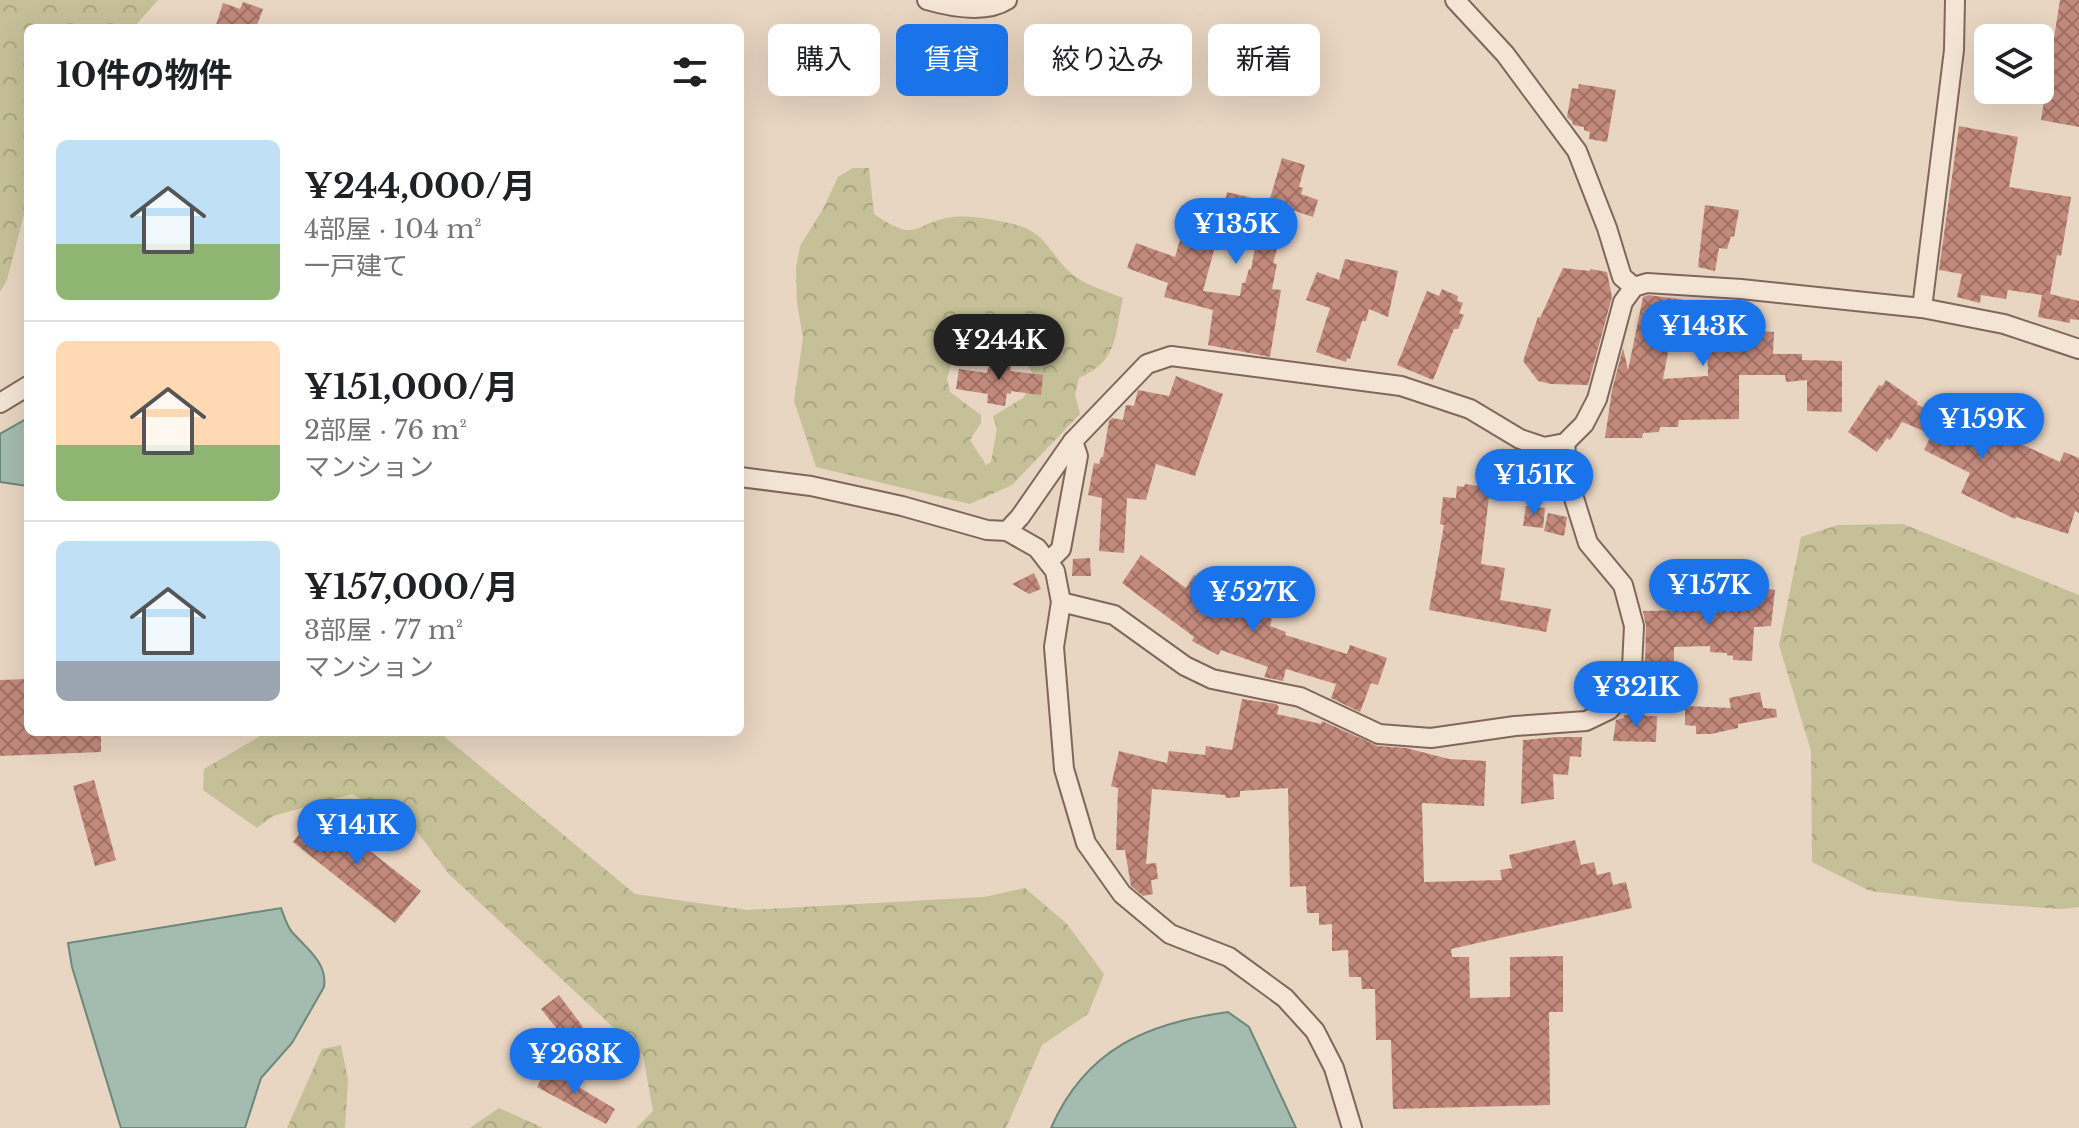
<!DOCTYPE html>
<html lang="ja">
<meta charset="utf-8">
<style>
body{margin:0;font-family:"Libre Baskerville","Noto Sans JP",serif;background:#f6f6f6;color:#202124;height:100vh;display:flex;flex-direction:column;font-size:30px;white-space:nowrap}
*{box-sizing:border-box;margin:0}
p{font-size:26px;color:#757577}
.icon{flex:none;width:44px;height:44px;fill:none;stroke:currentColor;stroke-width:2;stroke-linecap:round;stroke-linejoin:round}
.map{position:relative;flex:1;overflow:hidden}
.side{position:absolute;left:24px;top:24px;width:720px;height:712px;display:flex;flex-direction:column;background:#fff;border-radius:12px;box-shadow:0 8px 32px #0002}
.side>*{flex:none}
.banner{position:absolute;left:768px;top:24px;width:760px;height:72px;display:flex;gap:16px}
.fabs{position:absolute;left:1974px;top:24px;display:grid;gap:16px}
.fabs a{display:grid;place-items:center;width:80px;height:80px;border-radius:12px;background:#fff;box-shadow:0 8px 32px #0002;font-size:40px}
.price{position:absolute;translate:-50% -68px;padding:0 18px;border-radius:28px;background:#1a73e8;color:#fff;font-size:26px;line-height:52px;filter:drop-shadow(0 2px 4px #0008)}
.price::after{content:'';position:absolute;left:50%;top:48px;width:24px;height:18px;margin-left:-12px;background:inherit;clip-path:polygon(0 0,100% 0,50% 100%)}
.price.current{background:#222;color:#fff}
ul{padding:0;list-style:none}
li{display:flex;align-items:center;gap:24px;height:200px;padding:0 32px}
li+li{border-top:2px solid #e0e0e0}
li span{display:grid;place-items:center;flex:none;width:224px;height:160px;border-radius:12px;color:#555}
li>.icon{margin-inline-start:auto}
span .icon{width:96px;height:96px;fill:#fffc;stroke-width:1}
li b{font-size:34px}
h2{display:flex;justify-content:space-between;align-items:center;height:96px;padding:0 32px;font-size:34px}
.pill{padding:0 28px;border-radius:12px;background:#fff;box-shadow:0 8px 32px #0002;font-size:28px;line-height:72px}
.pill.current{background:#1a73e8;color:#fff}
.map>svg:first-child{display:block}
</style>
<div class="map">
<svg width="2079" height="1128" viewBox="0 0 2079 1128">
<defs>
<pattern id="forest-crowns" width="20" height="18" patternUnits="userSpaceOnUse" patternTransform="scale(2)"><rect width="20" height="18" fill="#c5c097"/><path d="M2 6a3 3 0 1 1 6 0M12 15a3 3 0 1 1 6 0" fill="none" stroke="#aaa582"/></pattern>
<pattern id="building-cross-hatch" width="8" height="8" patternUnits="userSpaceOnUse" patternTransform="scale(2)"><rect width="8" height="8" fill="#c38a7c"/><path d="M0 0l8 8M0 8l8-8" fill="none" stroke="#9f7065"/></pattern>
</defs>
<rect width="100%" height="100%" fill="#e8d5c2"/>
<g fill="url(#forest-crowns)" fill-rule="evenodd">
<polygon points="0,0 158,0 133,28 28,28 28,199 7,280 0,292"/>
<path d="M853,168H869L874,214C919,245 911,223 953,217C972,215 1002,221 1020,226C1047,234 1053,259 1073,275C1087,286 1107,291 1123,298C1114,337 1119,360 1079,378L1075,394L1080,414L1012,485L970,504L816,467L794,401L803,338L797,303L796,268L800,246L823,209L838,177ZM997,343L1018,349L1036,379L1023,398L993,416L997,429L991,462L986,465L970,440L981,423V415L950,392L947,379L953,359L976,346Z"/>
<polygon points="1903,524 2079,595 2079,907 2062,909 1963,902 1870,891 1812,862 1811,751 1779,645 1801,537 1838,525"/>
<polygon points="267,732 439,732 635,894 747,910 984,897 1025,888 1067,924 1104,974 1088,1014 1042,1045 1006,1128 636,1128 653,1111 643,1055 449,874 416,830 352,794 273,816 257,828 203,790 204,769"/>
<polygon points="341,1045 348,1080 345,1128 287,1128 322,1049"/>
<polygon points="499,1108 543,1128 470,1128"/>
</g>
<g fill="#a4bcaf" stroke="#6c887b" stroke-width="2">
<polygon points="28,418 28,486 0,482 0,434"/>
<path d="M281,908C284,916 287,926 292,932C306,948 328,963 324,987L292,1043L261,1078L245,1128H121L72,967L68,943Z"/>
<path d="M1228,1012L1249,1027L1296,1128H1051C1086,1048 1148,1023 1228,1012Z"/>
</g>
<g fill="url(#building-cross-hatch)" fill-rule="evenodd">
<polygon points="2060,0 2079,0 2079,127 2041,120"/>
<polygon points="243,2 263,9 256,28 215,28 223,3 240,9"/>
<polygon points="1579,84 1616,90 1607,142 1589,139 1590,132 1584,130 1584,127 1573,125 1572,121 1567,117 1572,88 1578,89"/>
<polygon points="1959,126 2018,137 2009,187 2071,197 2061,256 2057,255 2050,294 2079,301 2079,320 2070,319 2070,323 2038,317 2042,295 2008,290 2006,299 1981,295 1980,303 1957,297 1962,274 1939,270"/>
<polygon points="1282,158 1305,165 1299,187 1303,188 1301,194 1318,200 1313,217 1292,210 1287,228 1283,227 1273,263 1277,264 1272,289 1281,290 1270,357 1208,345 1213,310 1164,297 1168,283 1127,268 1136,243 1175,257 1180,240 1214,250 1203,291 1240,296 1242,283 1245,283 1249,269 1251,270 1257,235 1220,226 1227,192 1269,202"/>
<polygon points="1705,205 1739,210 1734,237 1731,236 1727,249 1719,248 1715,271 1698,267"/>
<polygon points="1345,259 1398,271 1388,317 1369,309 1366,321 1362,321 1350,359 1347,358 1346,362 1316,352 1330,308 1306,300 1317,272 1339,280"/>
<polygon points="1563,268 1590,271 1590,269 1607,272 1612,297 1588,385 1551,384 1538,381 1523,361 1538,317 1540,318"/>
<polygon points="1442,289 1458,296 1457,301 1463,303 1459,313 1464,315 1458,329 1454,329 1433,380 1397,365 1427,291 1439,296"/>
<path d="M1648,295L1736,307V311H1742L1743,330L1774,332L1773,354H1802V360L1842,361V412L1807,411V380L1786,382L1785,375H1739V419L1679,420L1678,427H1660L1659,432L1643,433L1642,438H1605L1612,390L1623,348L1628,370L1643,297ZM1673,325L1707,331L1708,376L1663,379Z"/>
<polygon points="990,361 1011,364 1010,371 1043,375 1041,395 1011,391 1011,394 1007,393 1005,406 987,403 988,394 956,389 959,369 987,373"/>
<polygon points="1176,376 1223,394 1195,476 1156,464 1146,500 1127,498 1124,553 1099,551 1102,498 1088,495 1094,463 1099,464 1101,457 1103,457 1109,421 1112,418 1123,420 1126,405 1134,406 1138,390 1169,396"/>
<polygon points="1886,380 1918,402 1916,404 1982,436 2008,438 2060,462 2064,452 2079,458 2079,513 2075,511 2068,534 2016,517 2015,519 1961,493 1970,473 1924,450 1932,434 1902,422 1890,440 1887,438 1877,452 1848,432 1879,385 1882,386"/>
<polygon points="1465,484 1490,488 1481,564 1505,568 1500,600 1551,609 1546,632 1429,610 1444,525 1440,524 1443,497 1456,498 1457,486 1464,487"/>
<polygon points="1526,506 1545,508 1543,528 1523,526"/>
<polygon points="1548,513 1567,517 1564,536 1544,531"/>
<polygon points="1141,555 1186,588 1194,575 1247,601 1246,604 1256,609 1254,613 1272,619 1270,626 1286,632 1285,635 1347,654 1350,645 1387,658 1378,685 1371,683 1360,712 1331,698 1336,684 1286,669 1283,681 1264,677 1268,667 1221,650 1218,655 1192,641 1194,637 1122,583"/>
<polygon points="1090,558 1091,576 1072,576 1073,559"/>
<polygon points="1034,573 1041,589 1029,594 1012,584"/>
<polygon points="1743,586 1775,590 1771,626 1754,627 1752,661 1733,660 1733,656 1727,655 1727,653 1710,652 1710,646 1674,647 1674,668 1645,669 1646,626 1643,611 1694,610 1695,598 1741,602"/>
<polygon points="28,679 28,732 101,732 101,752 0,756 0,680"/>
<polygon points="1760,692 1763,708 1776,709 1777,717 1738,724 1738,728 1711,734 1696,734 1696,726 1685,725 1685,706 1731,708 1729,698"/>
<polygon points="1242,699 1276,704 1279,707 1277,714 1321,724 1322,721 1378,746 1406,748 1449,759 1486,761 1484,806 1422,803 1424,882 1502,880 1500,870 1512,868 1509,855 1575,840 1581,865 1594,862 1597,875 1610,872 1613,885 1626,882 1632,908 1451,949 1452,957 1469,957 1470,998 1510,997 1510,957 1563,956 1563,1012 1549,1012 1550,1105 1393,1109 1391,1040 1376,1040 1375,989 1362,989 1361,977 1349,977 1348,950 1332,951 1332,924 1319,925 1319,913 1307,913 1306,886 1290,887 1288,788 1240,791 1240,797 1226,798 1225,795 1152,789 1146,864 1156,863 1158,879 1151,880 1153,894 1143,896 1131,886 1125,850 1116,850 1118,788 1111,786 1119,751 1167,763 1169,751 1205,755 1206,746 1232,750"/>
<polygon points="1624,715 1657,716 1656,742 1613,741 1616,720 1624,718"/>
<polygon points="1558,737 1582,737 1581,757 1570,756 1568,775 1553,774 1554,799 1521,804 1523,740"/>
<polygon points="94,780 116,860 95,866 73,786"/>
<polygon points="318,810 421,891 395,923 293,842"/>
<polygon points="559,995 583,1027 566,1040 541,1009"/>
<polygon points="547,1068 615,1109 606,1124 537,1087"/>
</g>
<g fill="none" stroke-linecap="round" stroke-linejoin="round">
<defs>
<g id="street">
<path d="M927,0C951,7 985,14 1007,0"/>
<polyline points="1455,0 1505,54 1577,151 1607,228 1622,277 1634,287"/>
<polyline points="1922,308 1954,50 1955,0"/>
<polyline points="0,403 28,386"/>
<polyline points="740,477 811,486 902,506 987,530 1007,531 1037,548 1055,571 1061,602 1054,647 1064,769 1086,843 1122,894 1170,934 1229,957 1285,998 1315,1031 1334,1068 1352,1128"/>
<polyline points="1007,531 1020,517 1073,441 1147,364 1171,356 1401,386 1470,409 1520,439 1544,447 1565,443 1584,424 1597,399 1623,302 1634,287 1647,283 1741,289 1922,308 2004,324 2079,349"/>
<polyline points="1048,562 1061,549 1078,456 1073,441"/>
<polyline points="1061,602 1114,615 1185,666 1212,679 1300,697 1379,734 1431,738 1515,726 1586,721 1609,710 1624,693 1632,667 1634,626 1623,585 1588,543 1568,479 1565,443"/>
</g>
</defs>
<use href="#street" stroke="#80675b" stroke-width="22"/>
<use href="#street" stroke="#f4e4d4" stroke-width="18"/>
</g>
</svg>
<div class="fabs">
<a><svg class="icon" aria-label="layers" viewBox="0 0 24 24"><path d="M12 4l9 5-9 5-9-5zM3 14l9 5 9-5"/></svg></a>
</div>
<b class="price" style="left:1236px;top:266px">¥135K</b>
<b class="price" style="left:1703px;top:368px">¥143K</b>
<b class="price current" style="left:999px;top:382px">¥244K</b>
<b class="price" style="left:1982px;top:461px">¥159K</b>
<b class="price" style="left:1534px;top:517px">¥151K</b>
<b class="price" style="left:1709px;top:627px">¥157K</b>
<b class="price" style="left:1253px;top:634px">¥527K</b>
<b class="price" style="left:1636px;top:729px">¥321K</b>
<b class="price" style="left:357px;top:867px">¥141K</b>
<b class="price" style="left:575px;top:1096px">¥268K</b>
<div class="banner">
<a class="pill">購入</a>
<a class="pill current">賃貸</a>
<a class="pill">絞り込み</a>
<a class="pill">新着</a>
</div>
<section class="side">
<h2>10件の物件<svg class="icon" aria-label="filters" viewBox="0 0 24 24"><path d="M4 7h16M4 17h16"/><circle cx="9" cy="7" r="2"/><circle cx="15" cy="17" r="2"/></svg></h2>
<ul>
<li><span style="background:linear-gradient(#bfe0f5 65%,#8fb573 0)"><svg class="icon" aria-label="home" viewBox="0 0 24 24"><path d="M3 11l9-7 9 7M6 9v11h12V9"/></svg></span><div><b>¥244,000/月</b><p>4部屋 · 104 m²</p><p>一戸建て</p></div></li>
<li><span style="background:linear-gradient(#ffd9b3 65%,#8fb573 0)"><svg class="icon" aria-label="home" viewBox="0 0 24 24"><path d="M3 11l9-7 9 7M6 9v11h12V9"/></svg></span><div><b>¥151,000/月</b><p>2部屋 · 76 m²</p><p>マンション</p></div></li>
<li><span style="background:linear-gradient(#bfe0f5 75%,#9aa5b1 0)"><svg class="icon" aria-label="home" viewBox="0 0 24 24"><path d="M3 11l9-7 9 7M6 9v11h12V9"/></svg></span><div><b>¥157,000/月</b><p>3部屋 · 77 m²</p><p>マンション</p></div></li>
</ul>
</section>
</div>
